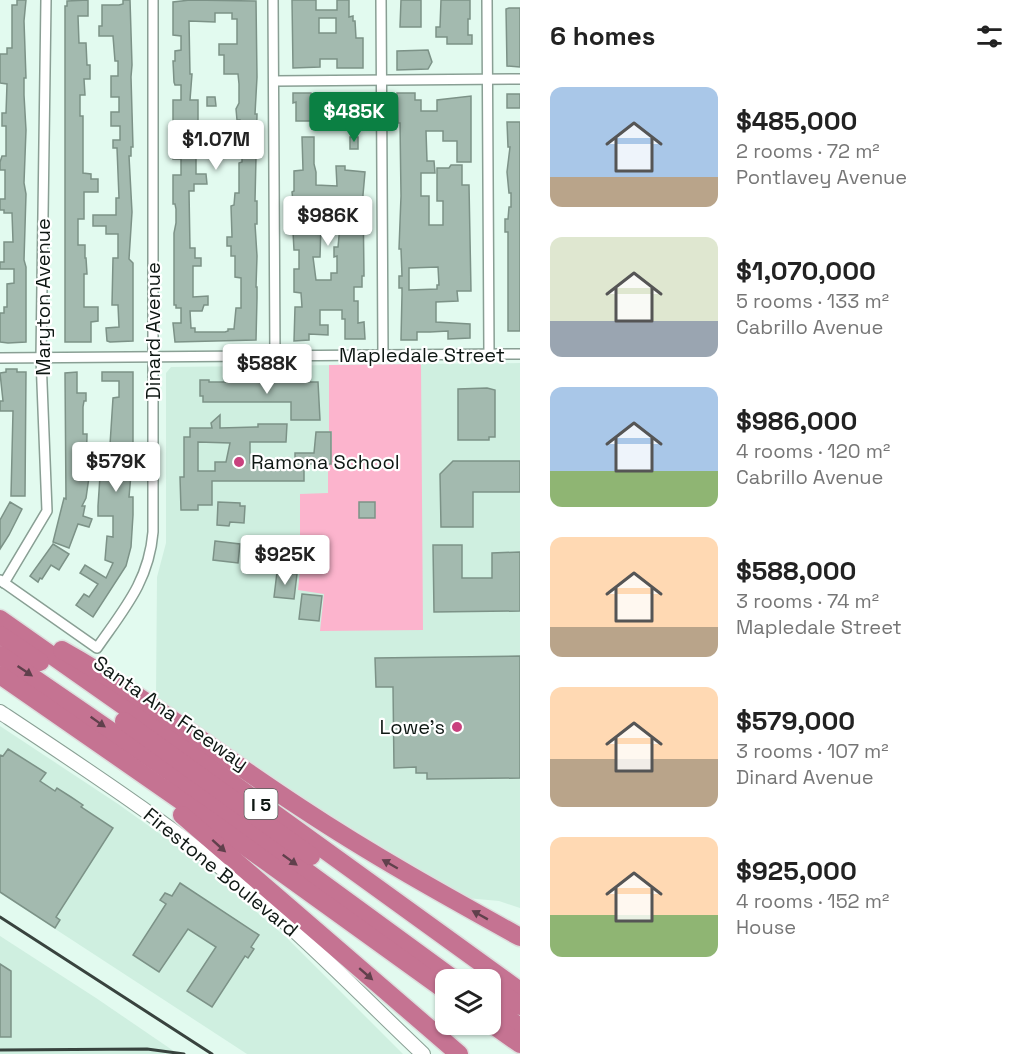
<!DOCTYPE html>
<meta charset="utf-8">
<style>
body{margin:0;font-family:"Space Grotesk",sans-serif;background:#f2f2f2;color:#222;height:100vh;display:flex;flex-direction:column;font-size:22px;white-space:nowrap}
*{box-sizing:border-box;margin:0}
p{font-size:20px;color:#767676}
.icon{flex:none;width:33px;height:33px;fill:none;stroke:currentColor;stroke-width:2;stroke-linecap:round;stroke-linejoin:round}
.map{position:relative;flex:1;overflow:hidden}
.sheet{display:flex;flex-direction:column;background:#fff;width:516px}
.sheet>*{flex:none}
.controls{position:absolute;left:435px;top:969px;display:grid;gap:12px}
.controls a{display:grid;place-items:center;width:66px;height:66px;border-radius:12px;background:#fff;box-shadow:0 2px 4px #0004;font-size:30px}
.price{position:absolute;translate:-50% -51px;padding:0 14px;border-radius:6px;background:#fff;color:#222;font-size:20px;line-height:39px;filter:drop-shadow(0 2px 3px #0008)}
.price::after{content:'';position:absolute;left:50%;top:36px;width:18px;height:14px;margin-left:-9px;background:inherit;clip-path:polygon(0 0,100% 0,50% 100%)}
.price.selected{background:#0b8043;color:#fff}
ul{padding:0;list-style:none}
li{display:flex;align-items:center;gap:18px;height:150px;padding:0 30px}
li span{display:grid;place-items:center;flex:none;width:168px;height:120px;border-radius:12px;color:#555}
li>.icon{margin-inline-start:auto}
span .icon{width:72px;height:72px;fill:#fffc;stroke-width:1}
li b{font-size:26px}
h2{display:flex;justify-content:space-between;align-items:center;height:72px;padding:0 30px;font-size:26px}
main{display:flex;flex:1;min-height:0}
.map>svg:first-child{display:block}
</style>
<main>
<div class="map">
<svg width="520" height="1054" viewBox="0 0 520 1054">
<rect width="100%" height="100%" fill="#e2faef"/>
<g fill="#cfefe0">
<polygon points="520,363 520,908 499,901 466,898 299,796 156,696 157,577 166,543 166,373 171,367"/>
<polygon points="0,726 118,804 191,856 286,937 403,1054 247,1054 0,893"/>
<polygon points="0,936 96,998 178,1054 0,1054"/>
</g>
<polygon fill="#fcb4cd" points="421,364 423,630 320,631 324,594 298,590 300,570 297,569 300,542 300,494 328,493 328,465 331,464 332,432 329,431 329,365"/>
<g fill="#a3baaf" stroke="#7c9287" stroke-width="1.5" fill-rule="evenodd">
<polygon points="17,0 26,0 24,21 26,78 24,78 24,95 26,130 24,183 26,194 24,260 26,267 26,342 8,343 0,342 0,313 4,313 4,307 7,307 7,284 14,283 14,269 0,269 0,262 4,262 4,242 13,242 12,213 4,213 4,210 0,210 0,199 5,199 5,170 0,170 0,162 2,156 6,156 6,126 2,126 2,113 6,113 7,84 0,83 0,54 7,54 7,48 12,48 12,5 17,5"/>
<polygon points="88,0 88,16 78,16 79,43 86,43 87,65 90,65 90,79 84,79 85,95 80,95 80,116 83,116 83,173 91,174 91,179 98,179 98,192 84,192 84,219 78,219 78,245 85,245 85,258 86,258 87,274 84,274 84,307 98,307 98,321 91,322 91,342 65,342 65,6 67,6 67,1"/>
<polygon points="123,0 130,0 132,65 131,77 133,147 131,147 131,156 129,156 132,212 129,259 133,263 133,341 110,342 107,341 106,328 119,327 118,305 112,305 113,258 118,258 118,234 106,234 106,226 93,226 93,215 116,215 116,198 119,198 117,148 113,148 113,140 120,140 120,126 111,126 111,112 119,112 119,97 111,97 111,76 118,76 118,61 115,61 113,36 99,36 99,26 102,26 102,5 119,5 123,4"/>
<path d="M190,0L256,1L257,77L255,114H257L255,201H257V224H255L257,256L256,287H257V298L256,340L175,342L173,323H181V308H176V305H174V233L176,223V209L175,204H173V175H181V159H173V100H181V85H175L174,82L173,61H175V51L181,50V36L173,35V2ZM215,13H232V19H237V44H219V55H224V74H238L239,84V103L236,109L237,120H240V136H235V142L242,151V162L239,163V193H235L234,205L231,206L232,237H227V246H231V256H235V277L241,278V308H236L234,329H228V331L225,332H195V328H191L190,311H202L204,305H208V296L193,297V266H201V258H195V248H190L189,191H194V184H207L206,174H196V135H198V100H190L192,74H190L189,21L215,22Z"/>
<path d="M292,0H316V10H337V0H349V17L353,16V21H355L356,38H363V68H337V59H320V67L293,68ZM319,18H336V33H319Z"/>
<polygon points="401,0 421,0 421,27 400,27"/>
<polygon points="441,0 470,0 470,19 468,19 468,35 472,35 472,44 447,44 447,37 436,37 436,27 440,27"/>
<polygon points="509,8 520,8 520,67 507,66 506,9"/>
<polygon points="428,50 432,62 428,69 397,70 397,51"/>
<polygon points="293,93 311,93 311,113 320,113 320,121 296,121 296,102 293,103"/>
<polygon points="341,93 362,93 362,104 366,104 365,116 341,116 341,111 329,111 329,100 341,100"/>
<path d="M397,93H415V100H421V111H437V100L471,96V162H457V141H443V131H426L427,161H434L435,173H421V196H429V225H443V201H437V168H449L451,165H462V185H469L471,291H457L458,301L436,302V322L470,324V338L448,339V331L430,332H417V340H401L402,294V288H399V276H402L401,249H399L401,196L400,123H398ZM438,267L439,285H437V289L409,290V268Z"/>
<rect x="507" y="94" width="13" height="14"/>
<polygon points="207,97 215,97 216,106 207,106"/>
<polygon points="507,122 520,122 520,331 508,331 508,232 505,232 505,219 508,219 509,207 511,207 511,193 509,193 507,172 510,147 508,147"/>
<path d="M302,137H314V164L316,172V185L337,186L336,166H345V170L365,172L363,195L364,276H362V287H354V301H358V323L364,322L365,339H345V319H342V310H320V325H328V335L309,334V340L294,341L295,307H302L301,293L294,292V269H299V250H294L293,232H292V221H295L292,192L294,191V171L303,170ZM321,225H340L338,247H334V257L337,256V273H331V280H316L313,257H320Z"/>
<rect x="350" y="137" width="8" height="12"/>
<polygon points="6,369 17,369 17,372 26,372 25,496 11,496 13,411 0,411 0,401 3,401 0,373 6,372"/>
<polygon points="77,372 77,393 86,393 86,401 84,401 83,407 83,434 87,434 86,477 89,477 86,498 82,506 85,506 83,516 92,519 89,527 78,524 69,548 53,542 64,498 66,499 65,373"/>
<polygon points="102,372 133,372 133,452 129,497 133,497 133,515 131,547 126,566 93,617 76,605 84,594 89,597 98,584 80,573 85,565 106,578 113,563 105,560 107,536 113,537 113,516 98,516 98,506 100,476 108,476 113,398 119,397 119,381 102,381"/>
<polygon points="200,380 209,380 209,382 318,382 320,420 291,420 291,402 203,402 203,396 200,396"/>
<polygon points="487,388 495,390 495,437 489,437 489,440 458,440 458,389"/>
<path d="M220,415V428L258,427V424H287L286,442H250V463L295,462V453H314L316,432H331V464H304V481H212V505H198V510H181L180,477H184V437H190V428H212L211,423ZM198,442L230,443L226,462H215V471H198Z"/>
<polygon points="453,461 520,461 520,492 473,492 473,527 441,527 440,474"/>
<polygon points="10,502 22,509 9,535 0,549 0,520"/>
<polygon points="218,502 240,503 240,506 245,506 244,523 230,522 229,526 217,525"/>
<rect x="359" y="502" width="16" height="16"/>
<polygon points="215,541 240,544 238,563 213,560"/>
<polygon points="53,544 69,554 59,570 51,565 42,579 40,578 38,582 30,576"/>
<polygon points="433,545 462,545 462,578 492,578 492,553 520,552 520,611 434,612"/>
<polygon points="277,572 297,574 294,599 274,597"/>
<polygon points="302,594 322,596 319,621 299,619"/>
<polygon points="520,656 520,778 427,779 427,773 416,773 416,767 394,768 393,687 376,687 375,658"/>
<polygon points="8,749 46,773 40,781 55,791 57,788 71,797 83,805 81,807 113,828 56,917 60,920 55,928 0,892 0,755 3,756"/>
<polygon points="180,883 259,935 251,947 254,949 248,958 245,956 212,1007 187,991 216,947 188,929 159,972 133,955 166,904 160,900 165,893 172,896"/>
<polygon points="0,964 11,971 11,1037 0,1037"/>
</g>
<g fill="none" stroke-linecap="round" stroke-linejoin="round">
<defs>
<g id="street">
<polyline points="273,0 275,356"/>
<polyline points="381,0 383,355"/>
<polyline points="487,0 489,354"/>
<polyline points="274,81 520,79"/>
<polyline points="0,358 520,354"/>
<path d="M0,580L97,648C124,609 149,581 153,532V0"/>
<polyline points="4,583 47,511 41,358 46,0"/>
</g>
<path id="secondary" d="M0,712C92,773 185,834 268,907C322,954 371,1005 423,1054"/>
<g id="highway">
<polyline points="0,619 192,754 520,991"/>
<polyline points="0,635 40,662"/>
<path d="M62,650C146,697 221,756 301,808C372,855 446,896 520,937"/>
<polyline points="0,655 169,771 455,980"/>
<polyline points="0,675 206,818 446,991"/>
<polyline points="124,721 311,856"/>
<polyline points="182,815 459,1054"/>
<polyline points="495,988 520,1006"/>
<polyline points="490,1006 520,1027"/>
<polyline points="490,1023 520,1044"/>
</g>
</defs>
<use href="#street" stroke="#899f94" stroke-width="12"/>
<use href="#secondary" stroke="#899f94" stroke-width="16"/>
<use href="#highway" stroke="#dddfde" stroke-width="21"/>
<use href="#street" stroke="#fff" stroke-width="9"/>
<use href="#secondary" stroke="#fff" stroke-width="14"/>
<use href="#highway" stroke="#c57392" stroke-width="18"/>
<g stroke="#38433e" stroke-width="3">
<polyline points="0,917 212,1054"/>
<polyline points="0,1050 147,1049 184,1054"/>
</g>
</g>
<defs><path id="oneway-solid" d="M-6-.8H1V-3.2L6.5 0L1 3.2V.8H-6Z" transform="scale(1.5)"/></defs>
<g fill="#60404c">
<use href="#oneway-solid" transform="translate(25 671) rotate(34)"/>
<use href="#oneway-solid" transform="translate(98 722) rotate(35)"/>
<use href="#oneway-solid" transform="translate(219 846) rotate(42)"/>
<use href="#oneway-solid" transform="translate(290 860) rotate(36)"/>
<use href="#oneway-solid" transform="translate(390 864) rotate(-150)"/>
<use href="#oneway-solid" transform="translate(480 915) rotate(-151)"/>
<use href="#oneway-solid" transform="translate(366 974) rotate(41)"/>
</g>
<g fill="#c9417e" stroke="#fff" stroke-width="2">
<circle cx="239" cy="462" r="6"/>
<circle cx="457" cy="727" r="6"/>
</g>
<g text-anchor="middle" dominant-baseline="central" stroke-width="4.5" stroke-linejoin="round" paint-order="stroke">
<rect fill="#fff" stroke="#565d5a" stroke-width="1.5" x="244.5" y="789" width="33" height="30" rx="4.5"/>
<g font-size="18" font-weight="bold" fill="#0e1713">
<text x="261" y="804">I 5</text>
</g>
<g font-size="20" fill="#0e1713" stroke="#fff">
<text transform="translate(43 297) rotate(-90)">Maryton Avenue</text>
<text transform="translate(153 331) rotate(-90)">Dinard Avenue</text>
<text x="422" y="355">Mapledale Street</text>
<text transform="translate(171 713) rotate(35)">Santa Ana Freeway</text>
<text transform="translate(221 872) rotate(39)">Firestone Boulevard</text>
</g>
<g font-size="20" fill="#0e1713" stroke="#fff" text-anchor="start">
<text x="251" y="462">Ramona School</text>
<text x="445" y="727" text-anchor="end">Lowe's</text>
</g>
</g>
</svg>
<div class="controls">
<a><svg class="icon" aria-label="layers" viewBox="0 0 24 24"><path d="M12 4l9 5-9 5-9-5zM3 14l9 5 9-5"/></svg></a>
</div>
<b class="price selected" style="left:354px;top:143px">$485K</b>
<b class="price" style="left:216px;top:171px">$1.07M</b>
<b class="price" style="left:328px;top:247px">$986K</b>
<b class="price" style="left:267px;top:395px">$588K</b>
<b class="price" style="left:116px;top:493px">$579K</b>
<b class="price" style="left:285px;top:586px">$925K</b>
</div>
<section class="sheet">
<h2>6 homes<svg class="icon" aria-label="filters" viewBox="0 0 24 24"><path d="M4 7h16M4 17h16"/><circle cx="9" cy="7" r="2"/><circle cx="15" cy="17" r="2"/></svg></h2>
<ul>
<li><span style="background:linear-gradient(#a9c7e8 75%,#b9a48a 0)"><svg class="icon" aria-label="home" viewBox="0 0 24 24"><path d="M3 11l9-7 9 7M6 9v11h12V9"/></svg></span><div><b>$485,000</b><p>2 rooms · 72 m²</p><p>Pontlavey Avenue</p></div></li>
<li><span style="background:linear-gradient(#dfe7d0 70%,#9aa5b1 0)"><svg class="icon" aria-label="home" viewBox="0 0 24 24"><path d="M3 11l9-7 9 7M6 9v11h12V9"/></svg></span><div><b>$1,070,000</b><p>5 rooms · 133 m²</p><p>Cabrillo Avenue</p></div></li>
<li><span style="background:linear-gradient(#a9c7e8 70%,#8fb573 0)"><svg class="icon" aria-label="home" viewBox="0 0 24 24"><path d="M3 11l9-7 9 7M6 9v11h12V9"/></svg></span><div><b>$986,000</b><p>4 rooms · 120 m²</p><p>Cabrillo Avenue</p></div></li>
<li><span style="background:linear-gradient(#ffd9b3 75%,#b9a48a 0)"><svg class="icon" aria-label="home" viewBox="0 0 24 24"><path d="M3 11l9-7 9 7M6 9v11h12V9"/></svg></span><div><b>$588,000</b><p>3 rooms · 74 m²</p><p>Mapledale Street</p></div></li>
<li><span style="background:linear-gradient(#ffd9b3 60%,#b9a48a 0)"><svg class="icon" aria-label="home" viewBox="0 0 24 24"><path d="M3 11l9-7 9 7M6 9v11h12V9"/></svg></span><div><b>$579,000</b><p>3 rooms · 107 m²</p><p>Dinard Avenue</p></div></li>
<li><span style="background:linear-gradient(#ffd9b3 65%,#8fb573 0)"><svg class="icon" aria-label="home" viewBox="0 0 24 24"><path d="M3 11l9-7 9 7M6 9v11h12V9"/></svg></span><div><b>$925,000</b><p>4 rooms · 152 m²</p><p>House</p></div></li>
</ul>
</section>
</main>
